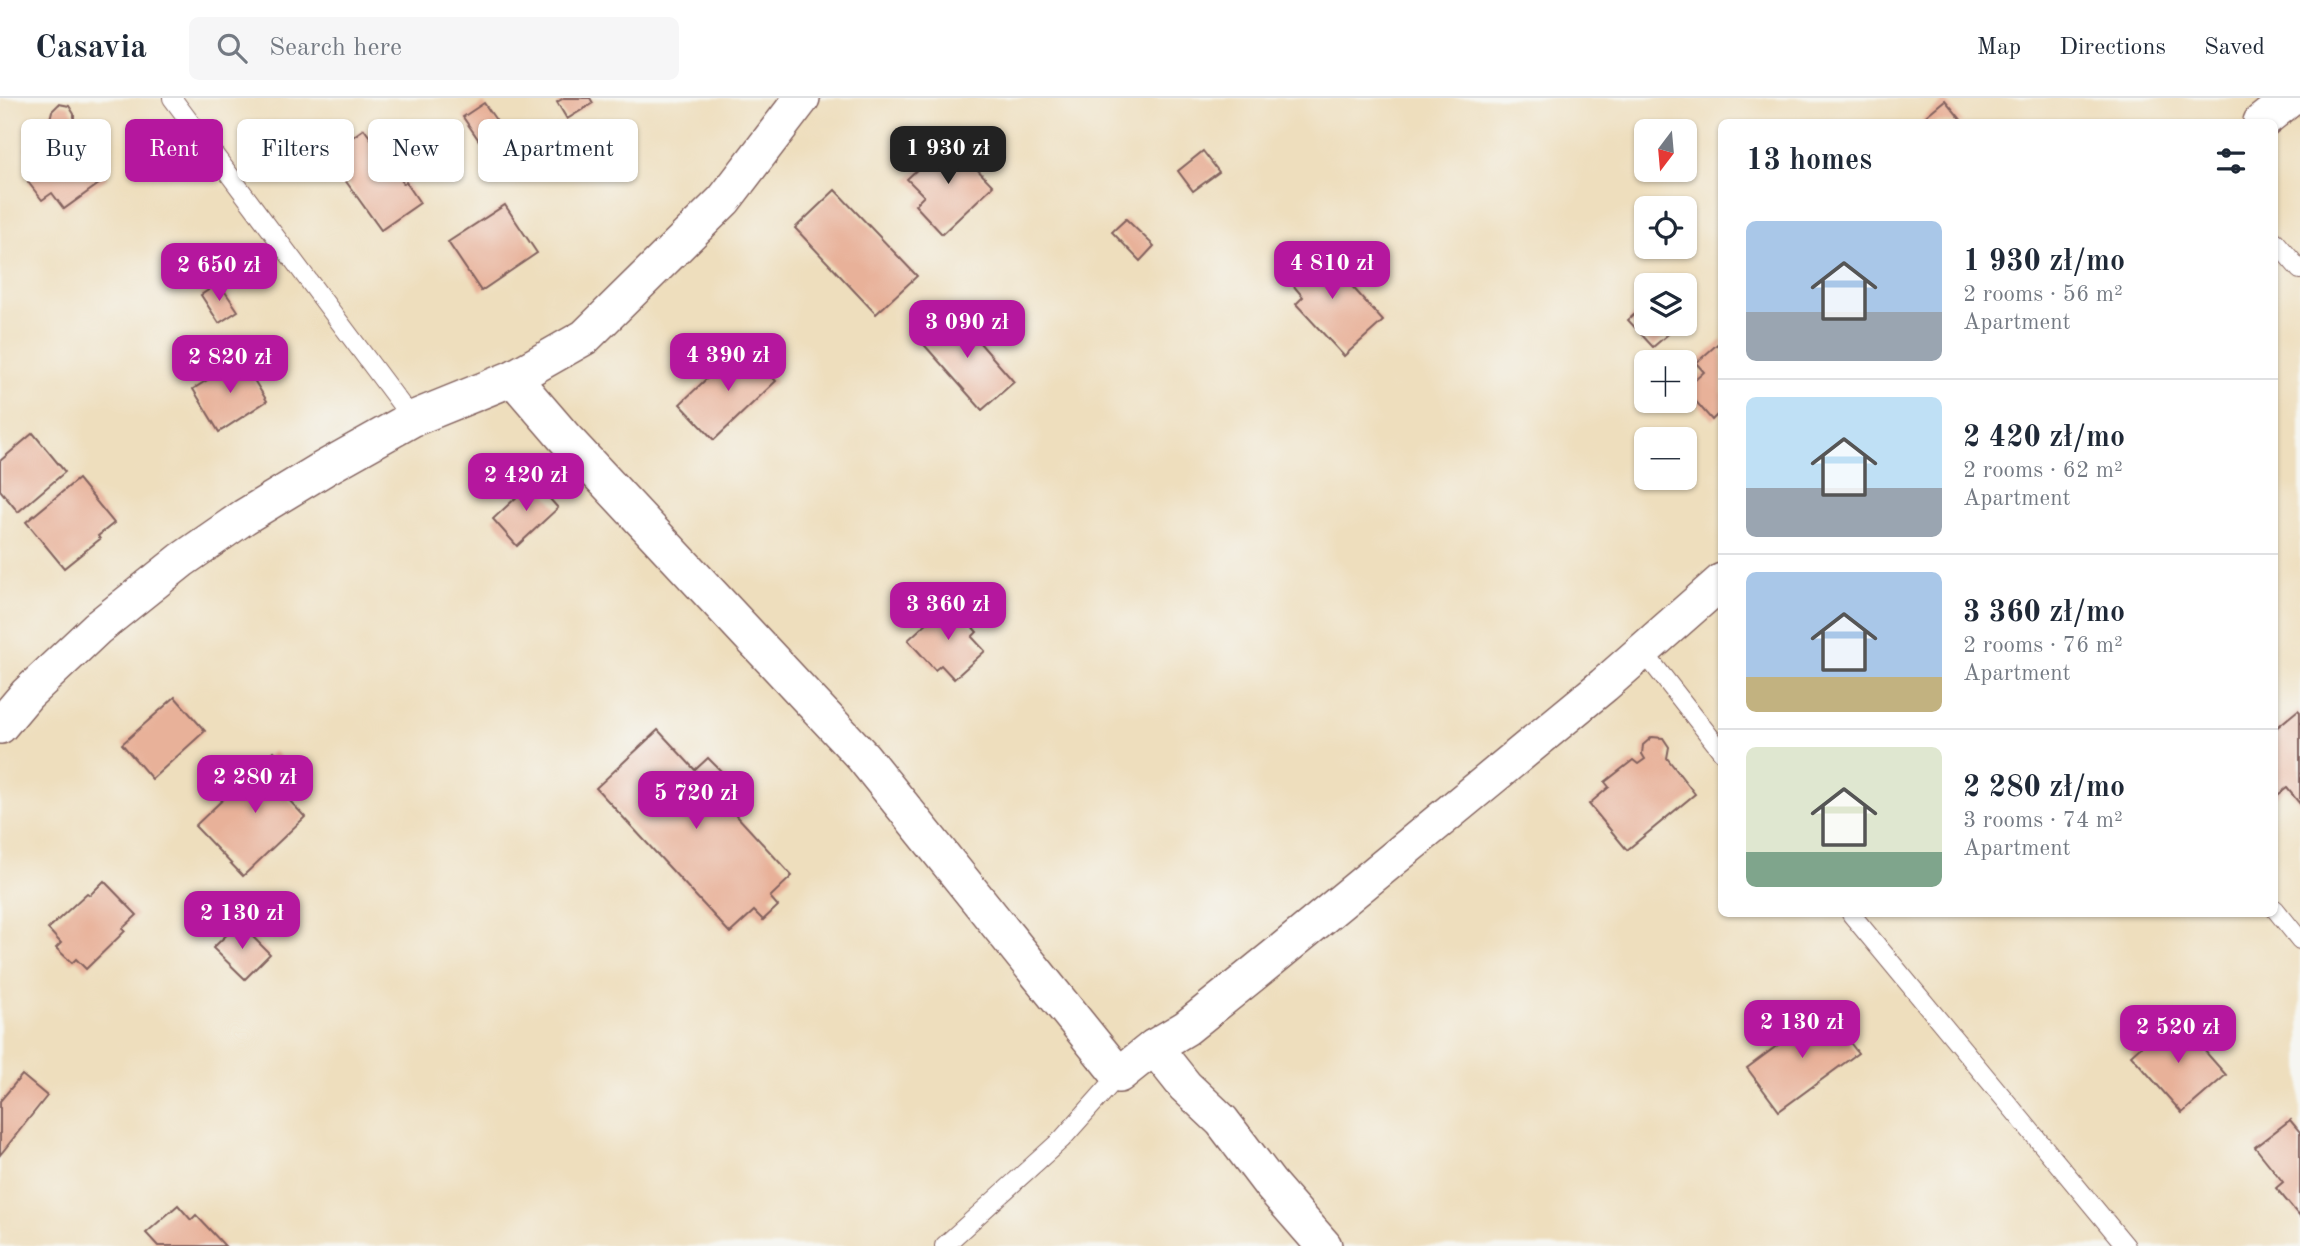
<!DOCTYPE html>
<meta charset="utf-8">
<style>
body{margin:0;font-family:"Old Standard TT",serif;background:#f6f6f7;color:#1f2937;height:100vh;display:flex;flex-direction:column;font-size:26px;white-space:nowrap}
*{box-sizing:border-box;margin:0}
p{font-size:23px;color:#747a83}
.icon{flex:none;width:38px;height:38px;fill:none;stroke:currentColor;stroke-width:2;stroke-linecap:round;stroke-linejoin:round}
.map{position:relative;flex:1;overflow:hidden}
.details{position:absolute;left:1718px;top:21px;width:560px;height:798px;display:flex;flex-direction:column;background:#fff;border-radius:10px;box-shadow:0 2px 5px #0004}
.details>*{flex:none}
.hud{position:absolute;left:21px;top:21px;width:665px;height:63px;display:flex;gap:14px}
.needle{width:46px;rotate:196deg}
.controls{position:absolute;left:1634px;top:21px;display:grid;gap:14px}
.controls a{display:grid;place-items:center;width:63px;height:63px;border-radius:10px;background:#fff;box-shadow:0 2px 5px #0004;font-size:35px}
.price{position:absolute;translate:-50% -60px;padding:0 16px;border-radius:14px;background:#b5179e;color:#fff;font-size:23px;line-height:46px;filter:drop-shadow(0 2px 4px #0008)}
.price::after{content:'';position:absolute;left:50%;top:42px;width:21px;height:16px;margin-left:-10px;background:inherit;clip-path:polygon(0 0,100% 0,50% 100%)}
.price.selected{background:#222;color:#fff}
ul{padding:0;list-style:none}
li{display:flex;align-items:center;gap:21px;height:175px;padding:0 28px}
li+li{border-top:2px solid #e0e1e3}
li span{display:grid;place-items:center;flex:none;width:196px;height:140px;border-radius:10px;color:#555}
li>.icon{margin-inline-start:auto}
span .icon{width:84px;height:84px;fill:#fffc;stroke-width:1}
li b{font-size:30px}
h2{display:flex;justify-content:space-between;align-items:center;height:84px;padding:0 28px;font-size:30px}
.chip{padding:0 24px;border-radius:10px;background:#fff;box-shadow:0 2px 5px #0004;font-size:24px;line-height:63px}
.chip.selected{background:#b5179e;color:#fff}
header{display:flex;align-items:center;gap:42px;box-sizing:border-box;height:98px;padding:0 35px;background:#fff;border-bottom:2px solid #e0e1e3}
header strong{font-size:33px}
nav{display:flex;gap:38px;margin-inline-start:auto;font-size:24px}
.search{width:490px;height:63px;background:#f6f6f7;display:flex;align-items:center;gap:18px;box-sizing:border-box;padding:0 24px;border-radius:10px;color:#747a83;font-size:26px}
.map>svg:first-child{display:block}
</style>
<header>
<strong>Casavia</strong>
<div class="search"><svg class="icon" aria-label="search" viewBox="0 0 24 24"><circle cx="10" cy="10" r="6"/><path d="M15 15l6 6"/></svg>Search here</div>
<nav><a>Map</a><a>Directions</a><a>Saved</a></nav>
</header>
<div class="map">
<svg width="2300" height="1148" viewBox="0 0 2300 1148">
<rect width="100%" height="100%" fill="#f6f6f2"/>
<filter id="ink" filterUnits="userSpaceOnUse"><feTurbulence type="fractalNoise" baseFrequency=".0143" numOctaves="2"/><feDisplacementMap in="SourceGraphic" scale="14" xChannelSelector="R" yChannelSelector="G"/><feConvolveMatrix kernelMatrix="1 2 1 2 8 2 1 2 1" color-interpolation-filters="sRGB"/></filter>
<filter id="wash" filterUnits="userSpaceOnUse"><feTurbulence type="fractalNoise" baseFrequency=".00686" numOctaves="4" result="noise"/><feDisplacementMap in="SourceGraphic" scale="28" xChannelSelector="R" yChannelSelector="G"/><feGaussianBlur stdDeviation="1.57" result="paint"/><feColorMatrix in="noise" values="0 0 0 0 0 0 0 0 0 0 0 0 0 0 0 0 0 1.4 0 .05"/><feComposite in="paint" operator="in"/></filter>
<g filter="url(#wash)">
<rect width="100%" height="100%" fill="#eedebd"/>
<g id="blocks">
<g fill="#e8b199">
<polygon points="564,0 590,0 593,5 567,21 557,4"/>
<polygon points="1945,2 1963,24 1925,24 1922,21"/>
<polygon points="484,5 512,45 491,60 463,19"/>
<polygon points="59,6 69,8 74,16 74,25 87,42 83,45 107,80 64,111 52,95 42,102 28,84 41,74 24,50 55,28 50,21 52,13"/>
<polygon points="364,31 404,86 406,84 420,105 381,132 327,57"/>
<polygon points="949,42 993,88 942,136 915,107 924,98 907,81"/>
<polygon points="1203,53 1219,74 1193,93 1178,73"/>
<polygon points="835,92 917,178 876,216 795,130"/>
<polygon points="505,107 537,155 481,193 448,144"/>
<polygon points="1126,121 1154,148 1140,163 1112,134"/>
<polygon points="1315,147 1383,223 1344,258 1296,206 1303,199 1283,175"/>
<polygon points="219,185 238,213 219,225 201,197"/>
<polygon points="1647,193 1647,226 1667,226 1673,232 1653,249 1628,222 1646,206 1640,199"/>
<polygon points="952,213 1014,284 982,312 919,241"/>
<polygon points="1722,242 1722,312 1712,322 1685,291 1704,274 1696,265"/>
<polygon points="742,247 776,283 714,342 680,306"/>
<polygon points="241,261 267,303 219,334 193,291"/>
<polygon points="33,335 65,374 18,414 0,392 0,363"/>
<polygon points="78,381 114,425 98,438 100,441 64,470 26,424"/>
<polygon points="534,383 558,410 517,448 493,421"/>
<polygon points="950,504 977,534 972,539 985,553 954,581 941,567 935,572 908,542"/>
<polygon points="175,599 205,633 152,681 122,646"/>
<polygon points="2298,612 2300,614 2300,706 2287,690 2275,699 2275,631"/>
<polygon points="658,632 695,672 708,660 728,680 714,693 792,778 770,799 778,808 763,822 754,813 730,835 596,690"/>
<polygon points="1652,639 1663,640 1669,649 1667,660 1695,696 1627,752 1589,706 1609,689 1605,684 1633,662 1638,666 1645,661 1642,656 1643,647"/>
<polygon points="274,653 305,686 289,702 305,719 243,778 195,728"/>
<polygon points="104,783 137,817 122,831 125,833 86,871 76,861 72,865 56,850 61,845 48,831 87,795 90,797"/>
<polygon points="239,825 270,856 245,881 213,850"/>
<polygon points="1825,912 1858,955 1779,1013 1747,970"/>
<polygon points="2174,918 2226,977 2182,1015 2131,957"/>
<polygon points="22,977 47,998 0,1057 0,1003"/>
<polygon points="2290,1022 2300,1034 2300,1119 2276,1090 2283,1084 2255,1049"/>
<polygon points="178,1107 191,1122 196,1117 225,1148 158,1148 146,1135"/>
</g>
</g>
</g>
<g filter="url(#ink)">
<use href="#blocks" fill-opacity="0" stroke="#83625e" stroke-width="2"/>
<g fill="none" stroke-linecap="round" stroke-linejoin="round">
<defs>
<g id="lane">
<polyline points="172,0 412,321"/>
<polyline points="2275,143 2300,172"/>
<polyline points="1643,553 1722,654"/>
<polyline points="2275,811 2300,842"/>
<polyline points="1851,816 2126,1148"/>
<polyline points="944,1148 1062,1041 1119,977"/>
</g>
<g id="street">
<polyline points="2261,24 2291,0"/>
<polyline points="513,280 563,338 863,659 1119,977 1154,949 1186,930 1274,859 1604,587 1722,483"/>
<polyline points="0,628 27,596 97,530 182,462 244,419 323,371 412,321 513,280 585,239 724,102 802,0"/>
<polyline points="1154,949 1185,988 1222,1023 1270,1086 1324,1148"/>
</g>
</defs>
<use href="#lane" stroke="#83625e" stroke-width="20"/>
<use href="#street" stroke="#83625e" stroke-width="38"/>
<use href="#lane" stroke="#fff" stroke-width="18"/>
<use href="#street" stroke="#fff" stroke-width="35"/>
</g>
</g>
</svg>
<div class="controls">
<a><svg class="needle" viewBox="-14 -14 28 28"><path d="M0-13l5 13h-10z" fill="#e53935"/><path d="M0 13l5-13h-10z" fill="#747a83"/></svg></a>
<a><svg class="icon" aria-label="locate" viewBox="0 0 24 24"><circle cx="12" cy="12" r="6"/><path d="M12 2v4M12 18v4M2 12h4M18 12h4"/></svg></a>
<a><svg class="icon" aria-label="layers" viewBox="0 0 24 24"><path d="M12 4l9 5-9 5-9-5zM3 14l9 5 9-5"/></svg></a>
<a>+</a>
<a>−</a>
</div>
<b class="price selected" style="left:948px;top:88px">1 930 zł</b>
<b class="price" style="left:1332px;top:203px">4 810 zł</b>
<b class="price" style="left:219px;top:205px">2 650 zł</b>
<b class="price" style="left:967px;top:262px">3 090 zł</b>
<b class="price" style="left:728px;top:295px">4 390 zł</b>
<b class="price" style="left:230px;top:297px">2 820 zł</b>
<b class="price" style="left:526px;top:415px">2 420 zł</b>
<b class="price" style="left:948px;top:544px">3 360 zł</b>
<b class="price" style="left:255px;top:717px">2 280 zł</b>
<b class="price" style="left:696px;top:733px">5 720 zł</b>
<b class="price" style="left:242px;top:853px">2 130 zł</b>
<b class="price" style="left:1802px;top:962px">2 130 zł</b>
<b class="price" style="left:2178px;top:967px">2 520 zł</b>
<div class="hud">
<a class="chip">Buy</a>
<a class="chip selected">Rent</a>
<a class="chip">Filters</a>
<a class="chip">New</a>
<a class="chip">Apartment</a>
</div>
<section class="details">
<h2>13 homes<svg class="icon" aria-label="filters" viewBox="0 0 24 24"><path d="M4 7h16M4 17h16"/><circle cx="9" cy="7" r="2"/><circle cx="15" cy="17" r="2"/></svg></h2>
<ul>
<li><span style="background:linear-gradient(#a9c7e8 65%,#9aa5b1 0)"><svg class="icon" aria-label="home" viewBox="0 0 24 24"><path d="M3 11l9-7 9 7M6 9v11h12V9"/></svg></span><div><b>1 930 zł/mo</b><p>2 rooms · 56 m²</p><p>Apartment</p></div></li>
<li><span style="background:linear-gradient(#bfe0f5 65%,#9aa5b1 0)"><svg class="icon" aria-label="home" viewBox="0 0 24 24"><path d="M3 11l9-7 9 7M6 9v11h12V9"/></svg></span><div><b>2 420 zł/mo</b><p>2 rooms · 62 m²</p><p>Apartment</p></div></li>
<li><span style="background:linear-gradient(#a9c7e8 75%,#c2b280 0)"><svg class="icon" aria-label="home" viewBox="0 0 24 24"><path d="M3 11l9-7 9 7M6 9v11h12V9"/></svg></span><div><b>3 360 zł/mo</b><p>2 rooms · 76 m²</p><p>Apartment</p></div></li>
<li><span style="background:linear-gradient(#dfe7d0 75%,#7fa58c 0)"><svg class="icon" aria-label="home" viewBox="0 0 24 24"><path d="M3 11l9-7 9 7M6 9v11h12V9"/></svg></span><div><b>2 280 zł/mo</b><p>3 rooms · 74 m²</p><p>Apartment</p></div></li>
</ul>
</section>
</div>
